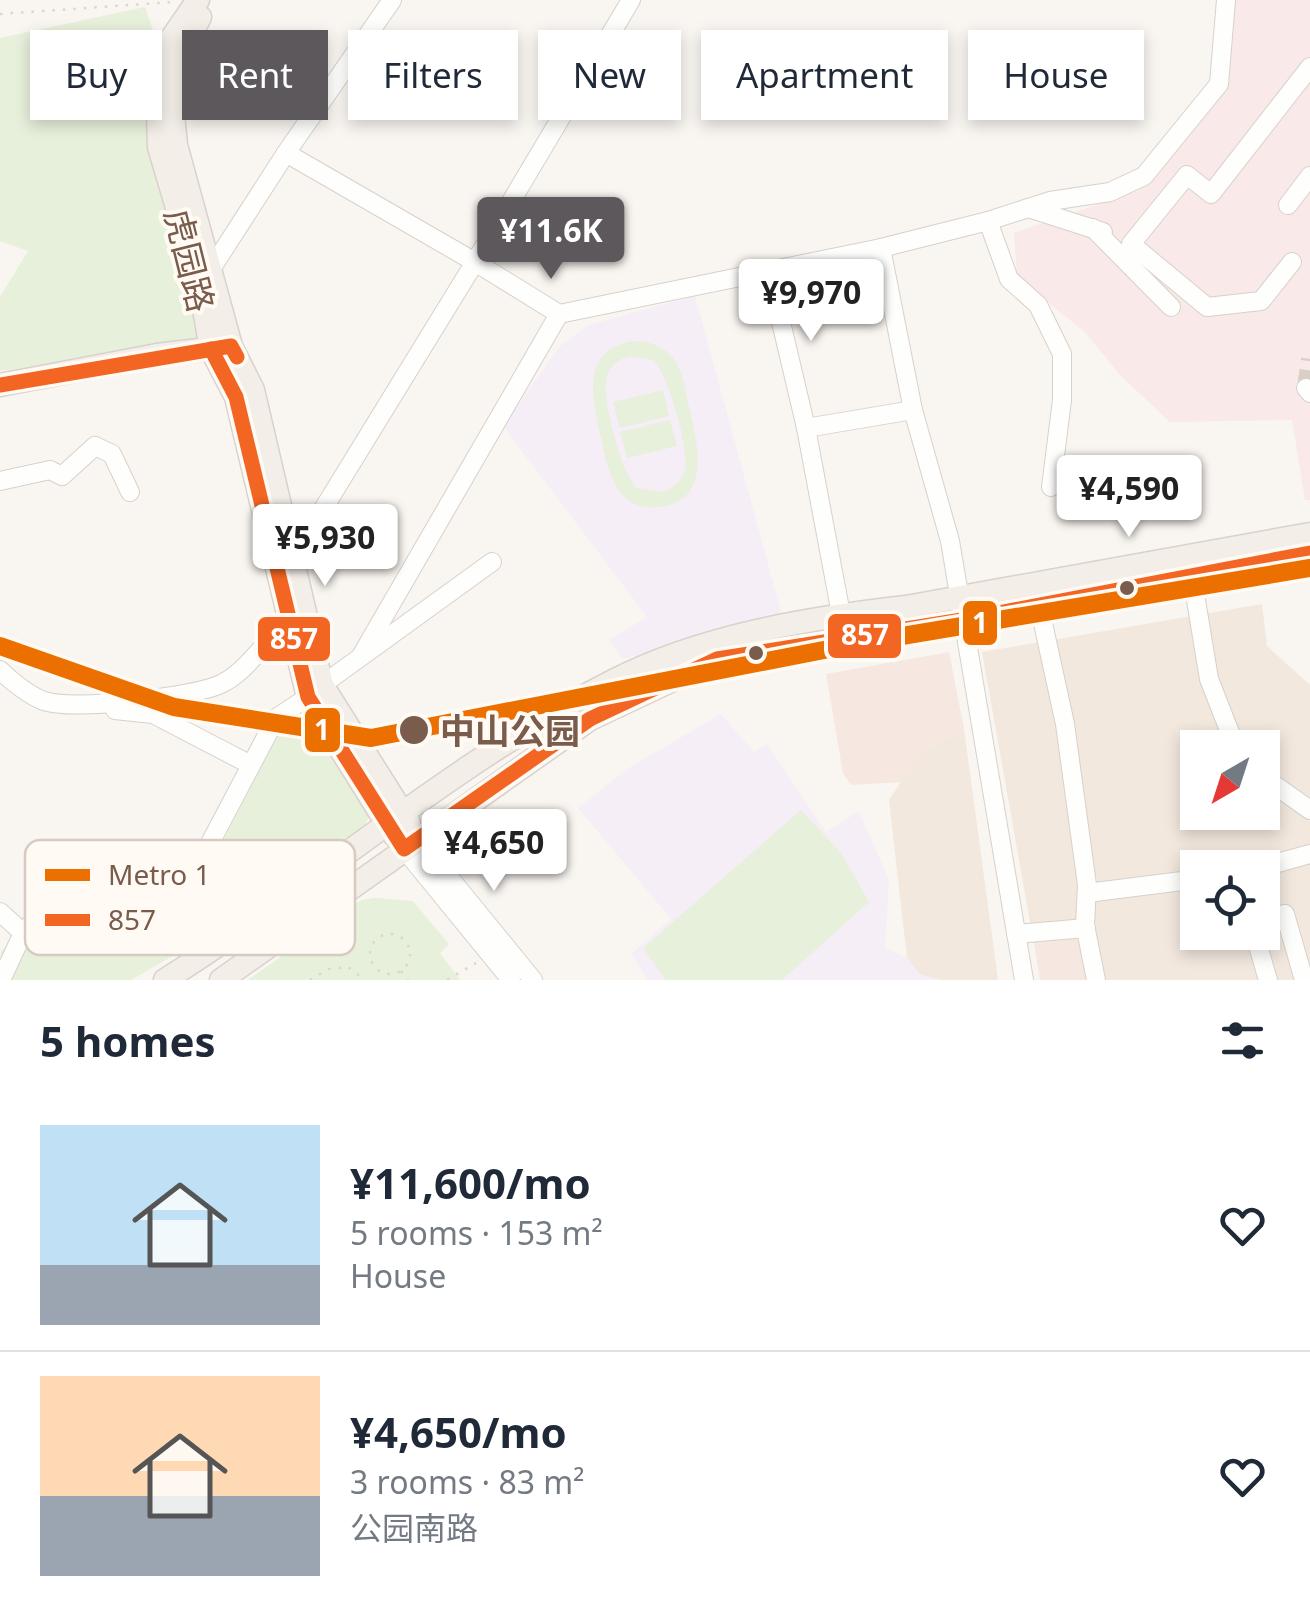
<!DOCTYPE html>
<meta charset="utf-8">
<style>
body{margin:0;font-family:"Noto Sans","Noto Sans SC",sans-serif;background:#f6f6f7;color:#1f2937;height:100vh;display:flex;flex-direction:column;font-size:38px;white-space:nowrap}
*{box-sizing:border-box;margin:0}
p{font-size:32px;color:#747a83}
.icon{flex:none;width:55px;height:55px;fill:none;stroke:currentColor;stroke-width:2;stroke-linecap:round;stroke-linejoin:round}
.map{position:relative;height:980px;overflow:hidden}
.panel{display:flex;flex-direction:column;background:#fff;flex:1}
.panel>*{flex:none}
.top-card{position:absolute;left:30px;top:30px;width:1250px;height:90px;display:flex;gap:20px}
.needle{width:65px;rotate:219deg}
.tools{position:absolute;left:1180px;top:730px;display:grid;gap:20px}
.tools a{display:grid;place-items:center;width:100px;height:100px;border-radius:0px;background:#fff;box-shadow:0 5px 15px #0003;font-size:50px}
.price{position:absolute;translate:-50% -85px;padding:0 22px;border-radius:10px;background:#fff;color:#222;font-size:32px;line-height:65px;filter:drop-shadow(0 2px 5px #0008)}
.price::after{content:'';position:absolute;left:50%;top:60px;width:30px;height:22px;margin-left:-15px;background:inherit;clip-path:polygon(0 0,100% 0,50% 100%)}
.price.selected{background:#5c585b;color:#fff}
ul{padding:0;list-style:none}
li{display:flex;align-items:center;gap:30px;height:250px;padding:0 40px}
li+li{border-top:2px solid #e0e1e3}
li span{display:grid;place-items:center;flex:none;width:280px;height:200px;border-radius:0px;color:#555}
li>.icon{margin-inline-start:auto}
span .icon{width:120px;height:120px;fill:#fffc;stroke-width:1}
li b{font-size:42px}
h2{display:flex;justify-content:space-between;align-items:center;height:120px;padding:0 40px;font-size:42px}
.pill{padding:0 35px;border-radius:0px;background:#fff;box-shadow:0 5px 15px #0003;font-size:35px;line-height:90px}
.pill.selected{background:#5c585b;color:#fff}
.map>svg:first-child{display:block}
</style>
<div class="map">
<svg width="1310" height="980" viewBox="0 0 1310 980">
<rect width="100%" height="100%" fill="#f9f5f0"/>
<g fill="#f2e8de" fill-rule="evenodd">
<path d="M1262,604L1267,646L1310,685V980H1088L1081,937L1034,944L982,652ZM1198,748H1262V812H1198ZM1198,868H1262V932H1198Z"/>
<polygon points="964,729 998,980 942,980 920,975 907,958 889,800 920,753"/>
</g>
<g fill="#f6e8e1">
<polygon points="949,652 964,729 920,753 902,782 851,785 843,773 826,674"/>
<polygon points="1081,937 1088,980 1040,980 1034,944"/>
</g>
<g fill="#f6eef6">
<polygon points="695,296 782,615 623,659 609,640 647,617 503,426 559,347 588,325"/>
<polygon points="721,714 754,752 767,744 826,832 859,811 889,880 885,948 907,958 920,975 942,980 648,980 631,954 671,919 578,808 627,769"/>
</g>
<polygon fill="#fae9e9" points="1232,0 1310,0 1310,500 1305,500 1292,420 1170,422 1120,375 1085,332 1017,278 1014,233 1137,191 1221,89"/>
<g fill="#e7f0db" fill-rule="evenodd">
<polygon points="145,7 160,51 149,109 151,162 211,341 0,371 0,297 28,251 0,241 0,38"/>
<path d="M632,341C647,340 662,345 672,357C684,371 685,391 689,407C697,442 713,501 659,507C614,512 607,466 600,433C591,395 582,351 632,341ZM630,356L653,360C668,373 689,448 685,469C682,481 674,487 663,492L637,488C622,475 600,395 607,376C611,365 619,359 630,356Z"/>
<polygon points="663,390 669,416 620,428 613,402"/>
<polygon points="670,420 677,446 627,458 620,432"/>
<polygon points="320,711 376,802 356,844 225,935 169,958 131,980 0,980 1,951 53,909 186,881 215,857 279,731"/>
<polygon points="801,810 841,853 869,902 782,980 666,980 643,948"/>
<polygon points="375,898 413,901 449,944 440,953 460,980 248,980 361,900"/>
</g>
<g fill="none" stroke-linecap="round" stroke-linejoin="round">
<polyline stroke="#d9cfc7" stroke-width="18" stroke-dasharray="18 9" stroke-linecap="butt" points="1306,388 1310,359"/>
<defs>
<g id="minor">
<polyline points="631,0 475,262 559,314 881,248"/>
<polyline points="286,153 392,0"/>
<polyline points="1288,205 1310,176"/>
<polyline points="1028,208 1103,232"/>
<polyline points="1093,228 1171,307"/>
<polyline points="1292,262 1261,301 1207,307 1131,244 1187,175 1211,194 1310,67"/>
<polyline points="769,271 806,428"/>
<polyline points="206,277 286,153 475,262 290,563"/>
<polyline points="1306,388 1310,393"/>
<polyline points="913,410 881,248 988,221"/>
<polyline points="0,481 50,470 62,476 95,446 112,454 130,492"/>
<polyline points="1051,487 1062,400 1062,354 1038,305 1009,279 988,221 1050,201 1110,192 1144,176 1219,84 1226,0"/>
<polyline points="1192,576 1209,679 1236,748"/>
<polyline points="1039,605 1065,724 1087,885 1085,925 1096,980"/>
<polyline points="841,614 806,428 913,410 950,541 1024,980"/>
<polyline points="361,656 559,314"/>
<path d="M0,670C11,681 30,696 44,701C73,711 194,697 221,684C250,670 263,639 291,624"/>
<polyline points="322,685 492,562"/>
<polyline points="115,710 153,714 251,765"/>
<polyline points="1262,776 1310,810"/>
<polyline points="418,839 533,980"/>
<polyline points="404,849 511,980"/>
<polyline points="1260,868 1310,854"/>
<polyline points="1087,893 1198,879"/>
<polyline points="0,912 23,933"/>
<polyline points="1262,920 1285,914 1304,980"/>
<polyline points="1254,932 1268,980"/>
<polyline points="1016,934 1086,928"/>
<polyline points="230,938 197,887 199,864 276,718 308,697"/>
<polyline points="1,980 23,933 48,905 178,877 198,879"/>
</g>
<g id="major">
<polyline points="198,0 171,39 157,84 159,147 200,286 211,349 236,397 308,697 394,835"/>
<polyline points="200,17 178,61 171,93 176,145 231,346 253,390 322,685 409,823"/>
<polyline points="0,385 157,355 223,347"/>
<path d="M165,980C316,884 452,763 613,681C701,636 808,618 906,607L1310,534"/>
<polyline points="221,980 590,719 717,659 962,620 1310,553"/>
</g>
</defs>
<use href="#minor" stroke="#d7d1cb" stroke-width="20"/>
<use href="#major" stroke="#dad1cc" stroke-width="25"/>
<g stroke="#dcd5d0" stroke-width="2.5" stroke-dasharray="2.5 8" stroke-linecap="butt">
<polyline points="0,14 173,2"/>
<circle cx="390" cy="954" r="20"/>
<polyline points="401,971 408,980"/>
<polyline points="310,980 329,969 348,967 365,980"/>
<polyline points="447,980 476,963"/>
</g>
<use href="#minor" stroke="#fefefd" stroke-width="18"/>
<use href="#major" stroke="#f3eee8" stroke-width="22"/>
<defs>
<g id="bus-1">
<polyline points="211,349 236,397 308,697 404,849 590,719 717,659 962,620 1310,553"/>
<polyline points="0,385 231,346 237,357"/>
</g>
</defs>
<use href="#bus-1" stroke="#fffaf3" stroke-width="22"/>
<use href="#bus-1" stroke="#f26522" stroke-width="15"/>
<defs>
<polyline id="metro-1" points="0,646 174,707 371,738 860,643 1310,568"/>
</defs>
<use href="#metro-1" stroke="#fffaf3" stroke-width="25"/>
<use href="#metro-1" stroke="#ec7000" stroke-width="18"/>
</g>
<g fill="#7a5c4d" stroke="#fffaf3" stroke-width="4">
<circle cx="1127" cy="588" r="9"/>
<circle cx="756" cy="653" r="9"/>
<circle cx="414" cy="730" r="16"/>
</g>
<g text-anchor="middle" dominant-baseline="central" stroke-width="8" stroke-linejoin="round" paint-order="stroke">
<g font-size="35" fill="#7a5c4d" stroke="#fffaf3">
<text transform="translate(190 260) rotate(76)">虎园路</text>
</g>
<g font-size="35" font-weight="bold" fill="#7a5c4d" stroke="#fffaf3" text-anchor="start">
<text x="440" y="730">中山公园</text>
</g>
</g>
<rect x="25" y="840" width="330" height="115" rx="15" fill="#fffaf3" stroke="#d7cbc1" stroke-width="2.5"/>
<rect x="45" y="869" width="45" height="12" fill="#ec7000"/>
<rect x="45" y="914" width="45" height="12" fill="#f26522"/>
<g font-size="28" fill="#7a5c4d">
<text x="108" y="885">Metro 1</text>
<text x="108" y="930">857</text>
</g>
<g stroke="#fffaf3" stroke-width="4">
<rect x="961" y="599" width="38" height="48" rx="10" fill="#ec7000"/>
<rect x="826" y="612" width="77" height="48" rx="10" fill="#f26522"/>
<rect x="256" y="615" width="76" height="48" rx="10" fill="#f26522"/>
<rect x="303" y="706" width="39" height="48" rx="10" fill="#ec7000"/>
</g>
<g font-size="28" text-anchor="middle" font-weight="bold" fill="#fff">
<text x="980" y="633">1</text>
<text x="865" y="645">857</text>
<text x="294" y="649">857</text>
<text x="322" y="740">1</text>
</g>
</svg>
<div class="tools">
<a><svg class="needle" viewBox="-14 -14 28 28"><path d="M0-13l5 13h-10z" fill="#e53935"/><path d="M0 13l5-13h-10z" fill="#747a83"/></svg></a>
<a><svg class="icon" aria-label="locate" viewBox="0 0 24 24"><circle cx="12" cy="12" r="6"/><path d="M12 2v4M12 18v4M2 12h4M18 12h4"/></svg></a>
</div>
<b class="price selected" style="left:551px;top:282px">¥11.6K</b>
<b class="price" style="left:811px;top:344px">¥9,970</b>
<b class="price" style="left:1129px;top:540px">¥4,590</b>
<b class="price" style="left:325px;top:589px">¥5,930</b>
<b class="price" style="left:494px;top:894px">¥4,650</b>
<div class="top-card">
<a class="pill">Buy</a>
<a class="pill selected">Rent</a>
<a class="pill">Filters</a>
<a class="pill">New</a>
<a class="pill">Apartment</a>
<a class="pill">House</a>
</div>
</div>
<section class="panel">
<h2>5 homes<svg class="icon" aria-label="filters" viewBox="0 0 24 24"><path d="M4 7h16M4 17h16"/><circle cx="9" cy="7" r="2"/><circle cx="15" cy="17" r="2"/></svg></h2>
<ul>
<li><span style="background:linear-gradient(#bfe0f5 70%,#9aa5b1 0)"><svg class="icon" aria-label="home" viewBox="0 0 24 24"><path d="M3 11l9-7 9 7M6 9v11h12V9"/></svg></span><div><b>¥11,600/mo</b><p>5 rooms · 153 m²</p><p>House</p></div><svg class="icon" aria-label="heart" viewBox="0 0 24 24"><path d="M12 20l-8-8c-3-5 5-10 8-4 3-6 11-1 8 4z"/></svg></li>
<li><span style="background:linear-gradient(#ffd9b3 60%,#9aa5b1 0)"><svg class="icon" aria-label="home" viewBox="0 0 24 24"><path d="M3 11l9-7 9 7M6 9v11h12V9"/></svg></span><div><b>¥4,650/mo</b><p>3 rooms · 83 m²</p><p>公园南路</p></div><svg class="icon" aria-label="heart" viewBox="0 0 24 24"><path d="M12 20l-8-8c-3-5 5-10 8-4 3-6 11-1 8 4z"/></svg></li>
</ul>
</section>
